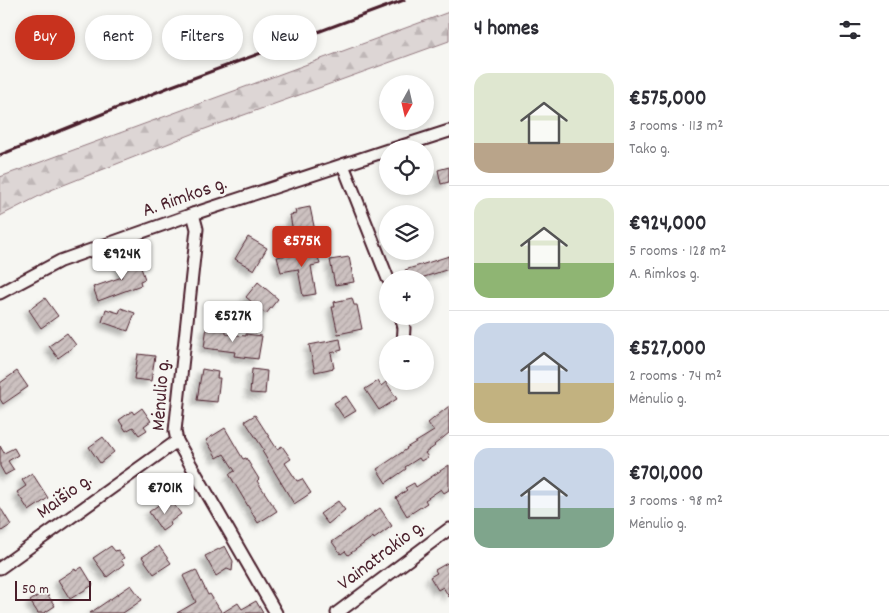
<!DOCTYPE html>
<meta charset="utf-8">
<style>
body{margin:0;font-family:Dekko,sans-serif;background:#f7f7f7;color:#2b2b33;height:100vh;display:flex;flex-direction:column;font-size:19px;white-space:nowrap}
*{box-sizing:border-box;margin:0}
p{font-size:16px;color:#7c7c81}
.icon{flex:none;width:28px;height:28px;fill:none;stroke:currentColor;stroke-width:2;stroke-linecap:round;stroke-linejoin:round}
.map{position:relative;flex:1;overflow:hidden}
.drawer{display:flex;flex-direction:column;background:#fff;width:440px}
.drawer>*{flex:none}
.guide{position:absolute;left:15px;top:15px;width:359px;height:45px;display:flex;gap:10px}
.needle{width:32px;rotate:188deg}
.fabs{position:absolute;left:379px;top:75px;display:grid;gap:10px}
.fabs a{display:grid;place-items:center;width:55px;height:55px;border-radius:50%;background:#fff;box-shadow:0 2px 8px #0003;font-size:25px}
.scale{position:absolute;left:15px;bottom:12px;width:76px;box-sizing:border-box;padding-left:5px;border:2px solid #4a1f2b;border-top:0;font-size:14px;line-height:18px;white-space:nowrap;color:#4a1f2b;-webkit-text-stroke:4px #f6f6f2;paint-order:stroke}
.price{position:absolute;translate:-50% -42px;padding:0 11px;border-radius:5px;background:#fff;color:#222;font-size:16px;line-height:32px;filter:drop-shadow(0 1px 2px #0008)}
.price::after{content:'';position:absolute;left:50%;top:30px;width:15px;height:11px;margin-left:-8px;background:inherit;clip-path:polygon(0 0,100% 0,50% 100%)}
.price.current{background:#c8321e;color:#fff}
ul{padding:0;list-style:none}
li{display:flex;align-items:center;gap:15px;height:125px;padding:0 25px}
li+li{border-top:1px solid #e1e1e2}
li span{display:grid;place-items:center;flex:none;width:140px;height:100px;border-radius:15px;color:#555}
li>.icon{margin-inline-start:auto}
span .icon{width:60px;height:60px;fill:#fffc;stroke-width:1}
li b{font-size:21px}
h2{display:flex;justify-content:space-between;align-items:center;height:60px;padding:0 25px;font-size:21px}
.tag{padding:0 18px;border-radius:22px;background:#fff;box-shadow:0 2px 8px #0003;font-size:18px;line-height:45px}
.tag.current{background:#c8321e;color:#fff}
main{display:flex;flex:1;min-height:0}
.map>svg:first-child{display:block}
</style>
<main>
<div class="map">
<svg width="449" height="613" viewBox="0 0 449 613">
<defs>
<pattern id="forest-firs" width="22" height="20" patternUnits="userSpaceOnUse" patternTransform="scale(1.25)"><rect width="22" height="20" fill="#ddd6d5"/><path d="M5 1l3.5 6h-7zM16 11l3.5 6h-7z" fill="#bfb7b7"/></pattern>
<pattern id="building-hatch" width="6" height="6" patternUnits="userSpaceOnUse" patternTransform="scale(1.25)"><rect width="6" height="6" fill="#ccc1c0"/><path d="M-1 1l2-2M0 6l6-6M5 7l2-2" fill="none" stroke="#b1a5a5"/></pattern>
<filter id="shadow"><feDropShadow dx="-4.5" dy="4.5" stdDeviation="2.5" flood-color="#0004"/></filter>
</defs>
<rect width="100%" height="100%" fill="#f6f6f2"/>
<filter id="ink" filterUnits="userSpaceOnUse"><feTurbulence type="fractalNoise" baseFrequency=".02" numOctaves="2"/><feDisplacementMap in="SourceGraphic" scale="10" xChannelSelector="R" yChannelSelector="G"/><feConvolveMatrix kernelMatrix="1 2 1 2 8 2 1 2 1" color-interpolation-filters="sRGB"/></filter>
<g filter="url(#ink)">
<polygon fill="url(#forest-firs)" stroke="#947a80" points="449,12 449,41 205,129 51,190 0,216 0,177"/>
<g fill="url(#building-hatch)" stroke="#4a1f2b" filter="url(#shadow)">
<polygon points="449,167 449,182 441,184 438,170"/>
<polygon points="310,207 315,231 300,234 299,231 293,232 290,215 296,214 295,210"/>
<polygon points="248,237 267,248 254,270 235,259"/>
<polygon points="316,249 320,264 311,266 316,294 303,296 298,269 281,272 277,257"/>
<polygon points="449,256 449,269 418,279 408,279 405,270"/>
<polygon points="349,257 354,282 335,285 330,260"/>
<polygon points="138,259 145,279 140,281 141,285 98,301 93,287 122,277 118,266"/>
<polygon points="258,282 278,299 266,314 246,297"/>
<polygon points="45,298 58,316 41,328 29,310"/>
<polygon points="352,298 354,305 357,305 362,329 338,334 332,307 335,307 334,302"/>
<polygon points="121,308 135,313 128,331 102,322 106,309 119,313"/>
<polygon points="207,326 226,329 226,334 246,336 246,334 262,336 258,359 234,356 235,352 204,348"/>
<polygon points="67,333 76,345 58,358 49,346"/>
<polygon points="340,339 342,350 331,353 334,368 315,372 309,345"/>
<polygon points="138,354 155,356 151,381 134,379"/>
<polygon points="202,369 218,372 217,378 220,378 217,402 197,400"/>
<polygon points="252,369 267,371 265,394 250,393"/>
<polygon points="17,371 28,387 3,404 0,399 0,383"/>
<polygon points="378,381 381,386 386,382 397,399 379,410 365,389"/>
<polygon points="346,396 356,411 344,418 334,403"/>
<polygon points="449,406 449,433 434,445 435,446 425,453 428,457 421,461 419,458 405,467 406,469 386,483 377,469 407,449 406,448 434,431 428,423"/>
<polygon points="142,408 151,421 144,426 147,430 139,435 133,427 126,431 119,420 132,411 134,414"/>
<polygon points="255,415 277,449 282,446 291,459 285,463 297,481 302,479 311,493 294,504 262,451 264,450 245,421"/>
<polygon points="225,428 243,459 246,458 259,479 257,481 277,511 258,523 229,474 235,471 224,454 217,458 206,440"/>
<polygon points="103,437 114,452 100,463 89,447"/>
<polygon points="0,446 4,453 14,448 18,455 8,461 14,470 5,475 0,466"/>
<polygon points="449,465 449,490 444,493 441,489 425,500 427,503 407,516 396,498 407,490 405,488 414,483 416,487"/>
<polygon points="32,473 48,498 29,511 17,492 26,486 22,480"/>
<polygon points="338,501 345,510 328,524 320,514"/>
<polygon points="172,502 181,514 170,522 171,525 162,531 149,512 161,503 164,507"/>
<polygon points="0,507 11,525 0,532"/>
<polygon points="380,508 392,526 374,539 373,537 348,555 345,551 341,554 332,542"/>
<polygon points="111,546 115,551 118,550 124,558 121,560 124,564 107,577 93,558"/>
<polygon points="159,546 171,563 154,574 142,557"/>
<polygon points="225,546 233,561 232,571 227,569 216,576 205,556"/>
<polygon points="449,562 449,597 443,587 438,590 430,577 437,573 435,570"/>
<polygon points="82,567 93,585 70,599 58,580 75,569 76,571"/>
<polygon points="196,570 208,595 210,594 222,613 238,603 242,609 256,601 263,613 177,613 196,602 183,576"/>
<polygon points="131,585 142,600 123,613 90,613"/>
<polygon points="45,591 55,606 44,613 38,613 30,601"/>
</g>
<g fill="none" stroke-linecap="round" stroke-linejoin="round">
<defs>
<g id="minor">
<polyline points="393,149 449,131"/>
<polyline points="343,165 388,279"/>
<polyline points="193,214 197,229 175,431 177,441 276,613"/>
<polyline points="0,293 60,261 193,214 388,150"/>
<polyline points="401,316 404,328 403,344"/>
<polyline points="0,568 177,441"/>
<polyline points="337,613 449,529"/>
</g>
</defs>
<use href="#minor" stroke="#4a1f2b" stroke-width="15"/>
<use href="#minor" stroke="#f6f6f2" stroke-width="11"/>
<polyline stroke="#4a1f2b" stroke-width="3" points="0,155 172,86 404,0"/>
</g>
</g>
<g text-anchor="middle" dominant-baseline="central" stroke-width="5" stroke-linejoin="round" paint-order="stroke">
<g font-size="20" fill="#4a1f2b" stroke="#f6f6f2">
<text transform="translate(185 198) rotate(-19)">A. Rimkos g.</text>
<text transform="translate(162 395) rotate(-86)">Mėnulio g.</text>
<text transform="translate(65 497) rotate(-36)">Maišio g.</text>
<text transform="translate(382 556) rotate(-37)">Vainatrakio g.</text>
</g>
</g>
</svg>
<div class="fabs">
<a><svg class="needle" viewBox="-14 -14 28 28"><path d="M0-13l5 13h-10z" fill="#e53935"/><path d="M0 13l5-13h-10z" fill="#7c7c81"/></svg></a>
<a><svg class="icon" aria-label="locate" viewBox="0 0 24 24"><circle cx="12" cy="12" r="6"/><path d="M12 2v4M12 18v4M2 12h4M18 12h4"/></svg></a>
<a><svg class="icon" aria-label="layers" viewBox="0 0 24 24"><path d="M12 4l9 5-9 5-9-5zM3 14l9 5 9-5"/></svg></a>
<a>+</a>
<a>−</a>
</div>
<div class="scale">50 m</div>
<b class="price current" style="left:302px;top:268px">€575K</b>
<b class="price" style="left:122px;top:281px">€924K</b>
<b class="price" style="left:233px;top:343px">€527K</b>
<b class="price" style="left:165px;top:515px">€701K</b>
<div class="guide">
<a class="tag current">Buy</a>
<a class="tag">Rent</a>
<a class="tag">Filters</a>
<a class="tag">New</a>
</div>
</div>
<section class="drawer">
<h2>4 homes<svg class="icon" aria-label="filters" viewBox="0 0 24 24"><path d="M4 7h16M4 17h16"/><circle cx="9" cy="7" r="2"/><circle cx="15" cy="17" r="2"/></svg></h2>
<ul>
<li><span style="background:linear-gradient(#dfe7d0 70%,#b9a48a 0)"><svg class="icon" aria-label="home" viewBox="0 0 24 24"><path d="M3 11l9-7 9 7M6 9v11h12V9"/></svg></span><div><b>€575,000</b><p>3 rooms · 113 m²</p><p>Tako g.</p></div></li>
<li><span style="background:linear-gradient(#dfe7d0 65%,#8fb573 0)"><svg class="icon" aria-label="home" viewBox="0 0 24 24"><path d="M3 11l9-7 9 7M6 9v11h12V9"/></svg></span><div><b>€924,000</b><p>5 rooms · 128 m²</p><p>A. Rimkos g.</p></div></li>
<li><span style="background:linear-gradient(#c9d6e8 60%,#c2b280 0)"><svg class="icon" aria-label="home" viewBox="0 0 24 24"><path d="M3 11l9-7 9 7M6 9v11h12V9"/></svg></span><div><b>€527,000</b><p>2 rooms · 74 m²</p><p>Mėnulio g.</p></div></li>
<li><span style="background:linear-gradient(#c9d6e8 60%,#7fa58c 0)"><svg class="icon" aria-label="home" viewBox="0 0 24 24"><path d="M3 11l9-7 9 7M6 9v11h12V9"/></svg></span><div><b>€701,000</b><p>3 rooms · 98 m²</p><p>Mėnulio g.</p></div></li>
</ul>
</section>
</main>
